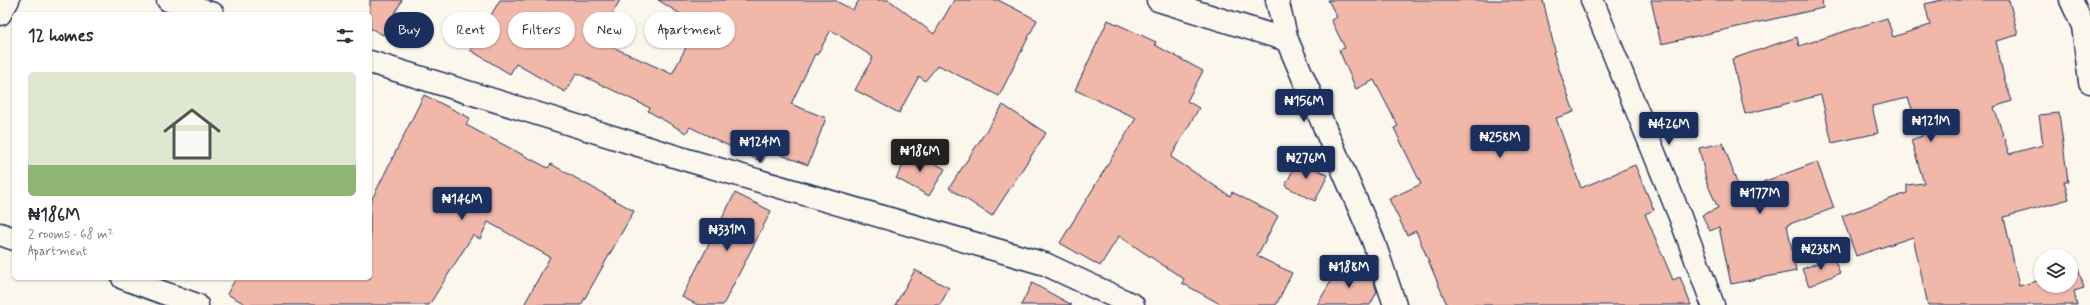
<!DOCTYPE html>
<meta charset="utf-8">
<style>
body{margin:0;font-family:Mynerve,sans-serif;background:#f2f2f3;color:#2b2b33;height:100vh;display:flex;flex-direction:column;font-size:15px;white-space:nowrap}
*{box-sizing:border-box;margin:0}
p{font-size:13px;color:#7c7c81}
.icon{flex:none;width:22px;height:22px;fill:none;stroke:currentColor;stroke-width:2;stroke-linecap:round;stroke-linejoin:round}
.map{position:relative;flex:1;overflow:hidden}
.sheet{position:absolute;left:12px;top:12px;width:360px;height:268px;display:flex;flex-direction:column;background:#fff;border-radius:6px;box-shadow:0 1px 3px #0004}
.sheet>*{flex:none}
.banner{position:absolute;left:384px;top:12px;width:380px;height:36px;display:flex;gap:8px}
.buttons{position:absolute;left:2034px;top:249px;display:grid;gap:8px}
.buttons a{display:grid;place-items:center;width:44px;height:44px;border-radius:50%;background:#fff;box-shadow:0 1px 3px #0004;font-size:20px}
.price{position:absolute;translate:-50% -34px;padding:0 9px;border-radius:4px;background:#1b2f5e;color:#fff;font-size:13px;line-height:26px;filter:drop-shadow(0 1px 2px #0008)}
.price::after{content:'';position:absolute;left:50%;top:24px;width:12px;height:9px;margin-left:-6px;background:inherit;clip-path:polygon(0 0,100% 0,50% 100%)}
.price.current{background:#222;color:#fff}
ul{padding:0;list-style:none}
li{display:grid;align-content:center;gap:8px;height:212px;padding:0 16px}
li span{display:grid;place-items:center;height:124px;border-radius:6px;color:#555}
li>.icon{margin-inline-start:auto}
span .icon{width:72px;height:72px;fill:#fffc;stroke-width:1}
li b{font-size:17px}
h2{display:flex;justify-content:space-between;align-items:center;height:48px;padding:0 16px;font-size:17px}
.tag{padding:0 14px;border-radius:18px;background:#fff;box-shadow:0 1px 3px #0004;font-size:14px;line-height:36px}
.tag.current{background:#1b2f5e;color:#fff}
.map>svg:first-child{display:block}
</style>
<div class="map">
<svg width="2090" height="305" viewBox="0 0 2090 305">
<rect width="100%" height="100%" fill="#fbf7ec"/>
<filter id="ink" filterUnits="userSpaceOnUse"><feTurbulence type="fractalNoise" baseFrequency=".025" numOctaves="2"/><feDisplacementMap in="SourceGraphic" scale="8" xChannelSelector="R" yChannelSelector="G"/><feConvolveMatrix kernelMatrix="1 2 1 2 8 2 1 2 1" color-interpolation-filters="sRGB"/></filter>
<g filter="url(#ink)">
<g fill="#f1b8aa" stroke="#1b2f5e">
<polygon points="370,0 402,0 383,35 370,28"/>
<polygon points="500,0 620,0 597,40 672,74 698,25 658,0 834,0 853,10 859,0 889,0 934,34 954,0 998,0 1037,20 999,96 938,65 925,81 919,76 899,113 855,90 873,57 831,30 817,55 815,54 791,104 826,118 808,165 768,150 762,162 690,127 686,133 648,111 650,108 577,73 565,92 516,64 510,74 470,50"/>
<polygon points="1328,0 1543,0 1555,51 1553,52 1574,112 1556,118 1581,188 1635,165 1654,210 1645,214 1673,280 1680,277 1691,305 1447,305 1416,231 1407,235 1389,199 1421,184 1394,128 1398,126 1374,80 1356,89 1339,50 1345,48 1331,20 1337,17"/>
<polygon points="1651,0 1822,0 1823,8 1661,44"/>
<polygon points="1942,0 2009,0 2018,35 1996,41 2004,78 2012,101 1994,107 2009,154 2043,145 2039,115 2059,113 2068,182 2064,182 2069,199 2004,217 2019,286 2041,280 2041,286 2071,286 2071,270 2078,268 2084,288 2074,291 2077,305 1928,305 1913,237 1856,256 1842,216 1907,193 1907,185 1924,183 1911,140 1922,136 1908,98 1872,106 1878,133 1832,143 1821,95 1745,114 1732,59 1797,37 1799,46 1887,18 1893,37 1930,25 1925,4"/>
<polygon points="1108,20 1156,42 1155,45 1203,71 1187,101 1199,108 1171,157 1230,196 1232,192 1278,216 1257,256 1292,273 1276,305 1222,305 1182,283 1184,279 1119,236 1100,266 1060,243 1136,118 1075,90"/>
<polygon points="424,95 470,118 466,125 548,168 551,164 634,211 581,305 524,305 550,257 488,222 480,239 473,235 429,305 247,305 227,294 236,278 370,278 370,203"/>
<polygon points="1003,105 1046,133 992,216 949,188"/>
<polygon points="1723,143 1740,192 1763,185 1763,182 1817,162 1834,208 1787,225 1796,271 1731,284 1719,227 1710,231 1702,215 1718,208 1707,183 1699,148"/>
<polygon points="912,150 945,169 929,196 896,178"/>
<polygon points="1298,160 1328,175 1315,201 1285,186"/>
<polygon points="735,193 771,211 723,305 698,305 682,297"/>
<polygon points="1833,257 1840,273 1809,286 1802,269"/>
<polygon points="1342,262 1373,280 1377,292 1370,305 1317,305"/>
<polygon points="915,270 949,288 940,305 895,305"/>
<polygon points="1032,283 1072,305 1021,305"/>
</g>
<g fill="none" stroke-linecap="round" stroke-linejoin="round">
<defs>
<g id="minor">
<polyline points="168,0 213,14"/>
<polyline points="1158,0 1287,40 1373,240 1395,305"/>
<polyline points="1277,0 1287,40"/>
<polyline points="1592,0 1679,214 1713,305"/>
<polyline points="2071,0 2083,26 2090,82"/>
<polyline points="0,14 8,0"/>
<polyline points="370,62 687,160 1045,264 1133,305"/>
<polyline points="0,234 14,239"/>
<polyline points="123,278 197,305"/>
</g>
</defs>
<use href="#minor" stroke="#1b2f5e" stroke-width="25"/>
<use href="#minor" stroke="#fbf7ec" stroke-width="22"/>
</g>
</g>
</svg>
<div class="buttons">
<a><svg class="icon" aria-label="layers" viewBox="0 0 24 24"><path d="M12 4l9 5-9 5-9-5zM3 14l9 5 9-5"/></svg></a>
</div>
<b class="price" style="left:1304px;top:123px">₦156M</b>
<b class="price" style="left:1931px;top:143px">₦121M</b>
<b class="price" style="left:1669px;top:146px">₦426M</b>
<b class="price" style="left:1500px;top:159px">₦258M</b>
<b class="price" style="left:760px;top:164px">₦124M</b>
<b class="price current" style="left:920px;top:173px">₦186M</b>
<b class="price" style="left:1306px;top:180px">₦276M</b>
<b class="price" style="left:1760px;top:215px">₦177M</b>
<b class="price" style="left:462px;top:221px">₦146M</b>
<b class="price" style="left:727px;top:252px">₦331M</b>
<b class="price" style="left:1821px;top:271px">₦238M</b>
<b class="price" style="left:1349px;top:289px">₦188M</b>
<div class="banner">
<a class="tag current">Buy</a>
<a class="tag">Rent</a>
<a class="tag">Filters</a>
<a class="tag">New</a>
<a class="tag">Apartment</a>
</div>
<section class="sheet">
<h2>12 homes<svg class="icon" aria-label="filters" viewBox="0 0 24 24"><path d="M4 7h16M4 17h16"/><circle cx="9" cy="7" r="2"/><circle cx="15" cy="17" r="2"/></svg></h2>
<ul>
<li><span style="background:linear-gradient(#dfe7d0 75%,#8fb573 0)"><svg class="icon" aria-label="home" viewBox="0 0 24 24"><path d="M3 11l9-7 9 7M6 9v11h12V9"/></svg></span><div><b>₦186M</b><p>2 rooms · 68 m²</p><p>Apartment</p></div></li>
</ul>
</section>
</div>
